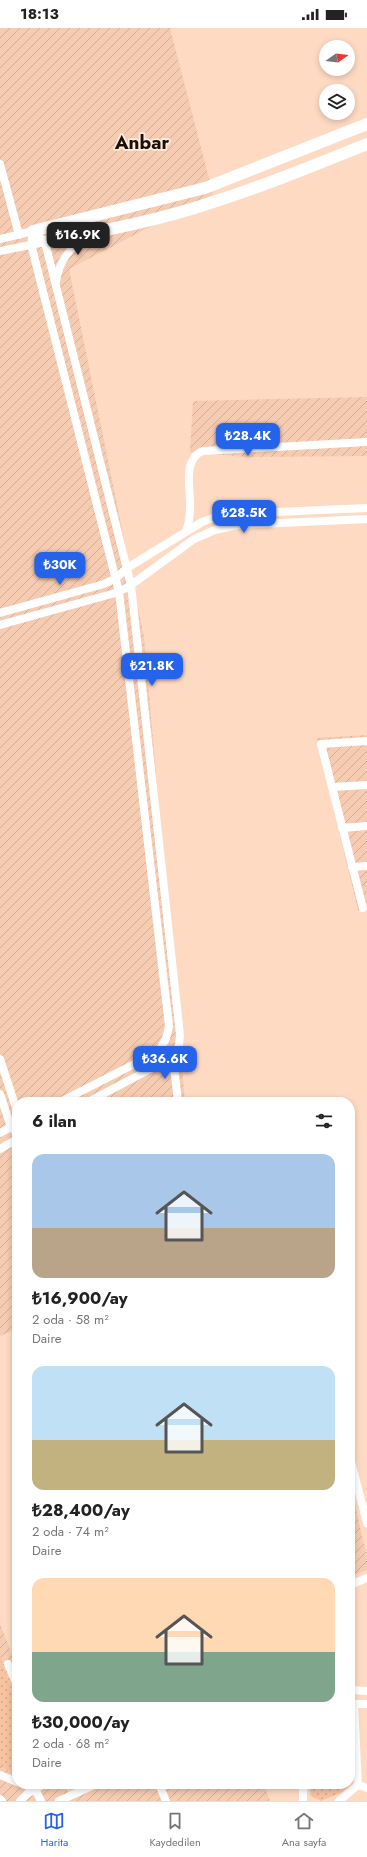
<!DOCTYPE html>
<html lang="tr">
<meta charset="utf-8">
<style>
body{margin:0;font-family:Jost,sans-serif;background:#f6f6f6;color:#222;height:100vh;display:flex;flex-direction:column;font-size:15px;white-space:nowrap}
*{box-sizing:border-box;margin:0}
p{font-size:13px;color:#767676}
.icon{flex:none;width:22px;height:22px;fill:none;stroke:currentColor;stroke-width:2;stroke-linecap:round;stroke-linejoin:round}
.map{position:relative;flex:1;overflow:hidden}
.sheet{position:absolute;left:12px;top:1069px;width:343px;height:692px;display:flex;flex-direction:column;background:#fff;border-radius:16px;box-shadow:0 2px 6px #0003}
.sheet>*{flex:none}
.needle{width:26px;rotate:76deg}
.fabs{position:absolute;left:319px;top:12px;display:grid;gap:8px}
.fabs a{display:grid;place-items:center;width:36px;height:36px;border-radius:50%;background:#fff;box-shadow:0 2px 6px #0003;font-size:20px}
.price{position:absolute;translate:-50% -34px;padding:0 9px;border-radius:8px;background:#2563eb;color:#fff;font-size:13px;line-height:26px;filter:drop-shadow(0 1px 2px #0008)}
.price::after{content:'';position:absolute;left:50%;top:24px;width:12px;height:9px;margin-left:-6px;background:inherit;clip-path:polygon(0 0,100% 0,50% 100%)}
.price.selected{background:#222;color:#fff}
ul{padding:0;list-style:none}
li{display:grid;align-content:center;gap:8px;height:212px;padding:0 20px}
li span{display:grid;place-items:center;height:124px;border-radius:12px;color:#555}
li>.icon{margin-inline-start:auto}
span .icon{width:72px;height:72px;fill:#fffc;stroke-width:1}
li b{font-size:17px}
h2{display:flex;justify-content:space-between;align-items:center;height:48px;padding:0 20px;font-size:17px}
.status{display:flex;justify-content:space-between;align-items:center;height:28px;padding:0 20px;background:#fff;direction:ltr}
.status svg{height:11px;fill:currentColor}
.menu{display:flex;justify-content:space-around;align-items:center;height:56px;border-top:1px solid #e0e0e0;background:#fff;font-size:11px;color:#767676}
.menu a{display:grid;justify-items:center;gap:2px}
.menu .selected{color:#2563eb}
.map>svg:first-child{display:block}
</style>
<div class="status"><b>18:13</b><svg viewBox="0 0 49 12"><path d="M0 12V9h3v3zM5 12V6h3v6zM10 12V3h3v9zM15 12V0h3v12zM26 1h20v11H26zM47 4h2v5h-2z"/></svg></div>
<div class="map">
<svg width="367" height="1773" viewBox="0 0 367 1773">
<defs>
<pattern id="industrial-furrows" width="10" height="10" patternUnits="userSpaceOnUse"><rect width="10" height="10" fill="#f5cbb1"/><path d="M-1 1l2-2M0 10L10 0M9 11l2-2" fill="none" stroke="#d2ad97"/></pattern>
<pattern id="grass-dots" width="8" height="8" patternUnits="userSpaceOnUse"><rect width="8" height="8" fill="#f8c3a1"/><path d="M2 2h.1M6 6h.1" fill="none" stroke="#d4a689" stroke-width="1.8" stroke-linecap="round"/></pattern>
</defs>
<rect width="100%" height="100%" fill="#fedac3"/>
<g fill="url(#industrial-furrows)">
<polygon points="0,0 170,0 213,166 69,241 144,609 185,1074 17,1074 17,1301 0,1308"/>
<polygon points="367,369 367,428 245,429 190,424 193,373"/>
<polygon points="367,707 367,882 358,882 317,710"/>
<polygon points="350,1456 367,1529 367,1542 350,1549"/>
<polygon points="0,1596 17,1639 17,1756 64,1756 70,1769 105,1756 264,1756 270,1773 0,1773"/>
</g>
<g fill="url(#grass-dots)">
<polygon points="0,1628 17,1682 17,1748 0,1737"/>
<polygon points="309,1756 350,1756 342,1764 321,1773 311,1768"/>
</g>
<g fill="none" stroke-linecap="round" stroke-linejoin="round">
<g stroke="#fff" stroke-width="8">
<polyline points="0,136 19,207"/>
<path d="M33,203L31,216L119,564L169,998C167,1010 164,1017 156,1025L60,1074"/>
<polyline points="33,203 45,214 131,557 180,1007 179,1017 173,1029 88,1074"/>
<polyline points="0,211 33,203"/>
<polyline points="0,223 45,214"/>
<path d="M56,254C59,233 69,219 88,209"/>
<path d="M186,504C189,495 190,487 190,479C191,461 182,433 202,423L367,414"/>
<polyline points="0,585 104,556 116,550 127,540 202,494 216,489 233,486 367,480"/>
<polyline points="0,597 119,564 131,557 194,511 215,502 238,497 367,491"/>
<polyline points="332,759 367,757"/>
<polyline points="342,800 367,798"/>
<polyline points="352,839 367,838"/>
<polyline points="363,880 321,716 367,713"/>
<polyline points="173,1029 178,1074"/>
<polyline points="0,1031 17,1083"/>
<polyline points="0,1066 11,1099 17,1105"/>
<polyline points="0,1105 17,1096"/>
<polyline points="0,1121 17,1111"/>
<polyline points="350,1430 367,1495"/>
<polyline points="350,1557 367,1550"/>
<polyline points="8,1636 17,1657"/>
<polyline points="350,1662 367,1663"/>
<polyline points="351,1676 367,1676"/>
<polyline points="354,1676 358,1757"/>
<polyline points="0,1747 17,1754"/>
<polyline points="22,1756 35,1761 41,1773"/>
<polyline points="159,1756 166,1773"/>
<polyline points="303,1756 303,1773"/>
<polyline points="358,1757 367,1760"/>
<polyline points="0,1771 2,1773"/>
<polyline points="20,1773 27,1766 44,1756"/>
<polyline points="59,1773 96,1756"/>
<polyline points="339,1773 358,1757"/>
</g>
<g stroke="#fff" stroke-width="12">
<polyline points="33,203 205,160 367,96"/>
<path d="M45,214C100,203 157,193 210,175C264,158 315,137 367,116"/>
</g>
</g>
<g text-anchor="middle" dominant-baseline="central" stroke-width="3.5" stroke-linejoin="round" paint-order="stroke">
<g font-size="19" font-weight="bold" fill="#1e0f05" stroke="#feece0">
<text x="142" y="114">Anbar</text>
</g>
</g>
</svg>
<div class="fabs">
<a><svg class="needle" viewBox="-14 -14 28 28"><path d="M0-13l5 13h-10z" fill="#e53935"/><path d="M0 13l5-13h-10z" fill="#767676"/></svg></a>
<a><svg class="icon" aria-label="layers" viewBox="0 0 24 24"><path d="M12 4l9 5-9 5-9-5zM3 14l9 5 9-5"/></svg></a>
</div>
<b class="price selected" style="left:78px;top:228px">₺16.9K</b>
<b class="price" style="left:248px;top:429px">₺28.4K</b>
<b class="price" style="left:244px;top:506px">₺28.5K</b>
<b class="price" style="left:60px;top:558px">₺30K</b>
<b class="price" style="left:152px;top:659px">₺21.8K</b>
<b class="price" style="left:165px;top:1052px">₺36.6K</b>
<section class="sheet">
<h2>6 ilan<svg class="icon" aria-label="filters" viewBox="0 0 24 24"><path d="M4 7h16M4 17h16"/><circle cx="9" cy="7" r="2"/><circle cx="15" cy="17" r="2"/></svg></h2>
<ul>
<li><span style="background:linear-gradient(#a9c7e8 60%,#b9a48a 0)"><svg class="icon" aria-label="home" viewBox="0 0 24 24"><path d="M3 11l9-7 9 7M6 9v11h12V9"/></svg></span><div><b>₺16,900/ay</b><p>2 oda · 58 m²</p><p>Daire</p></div></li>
<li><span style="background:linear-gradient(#bfe0f5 60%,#c2b280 0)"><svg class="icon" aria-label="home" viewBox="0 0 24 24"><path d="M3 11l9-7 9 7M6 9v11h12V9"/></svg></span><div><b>₺28,400/ay</b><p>2 oda · 74 m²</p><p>Daire</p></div></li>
<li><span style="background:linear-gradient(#ffd9b3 60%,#7fa58c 0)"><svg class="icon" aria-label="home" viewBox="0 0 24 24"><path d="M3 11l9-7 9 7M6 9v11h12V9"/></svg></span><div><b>₺30,000/ay</b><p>2 oda · 68 m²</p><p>Daire</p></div></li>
</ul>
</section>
</div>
<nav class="menu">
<a class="selected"><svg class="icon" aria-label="map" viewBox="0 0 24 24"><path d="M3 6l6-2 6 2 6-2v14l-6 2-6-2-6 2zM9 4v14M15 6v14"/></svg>Harita</a>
<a><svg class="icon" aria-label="saved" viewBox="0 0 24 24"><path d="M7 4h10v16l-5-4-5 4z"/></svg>Kaydedilen</a>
<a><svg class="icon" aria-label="home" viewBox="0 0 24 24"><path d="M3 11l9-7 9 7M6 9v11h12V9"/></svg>Ana sayfa</a>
</nav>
